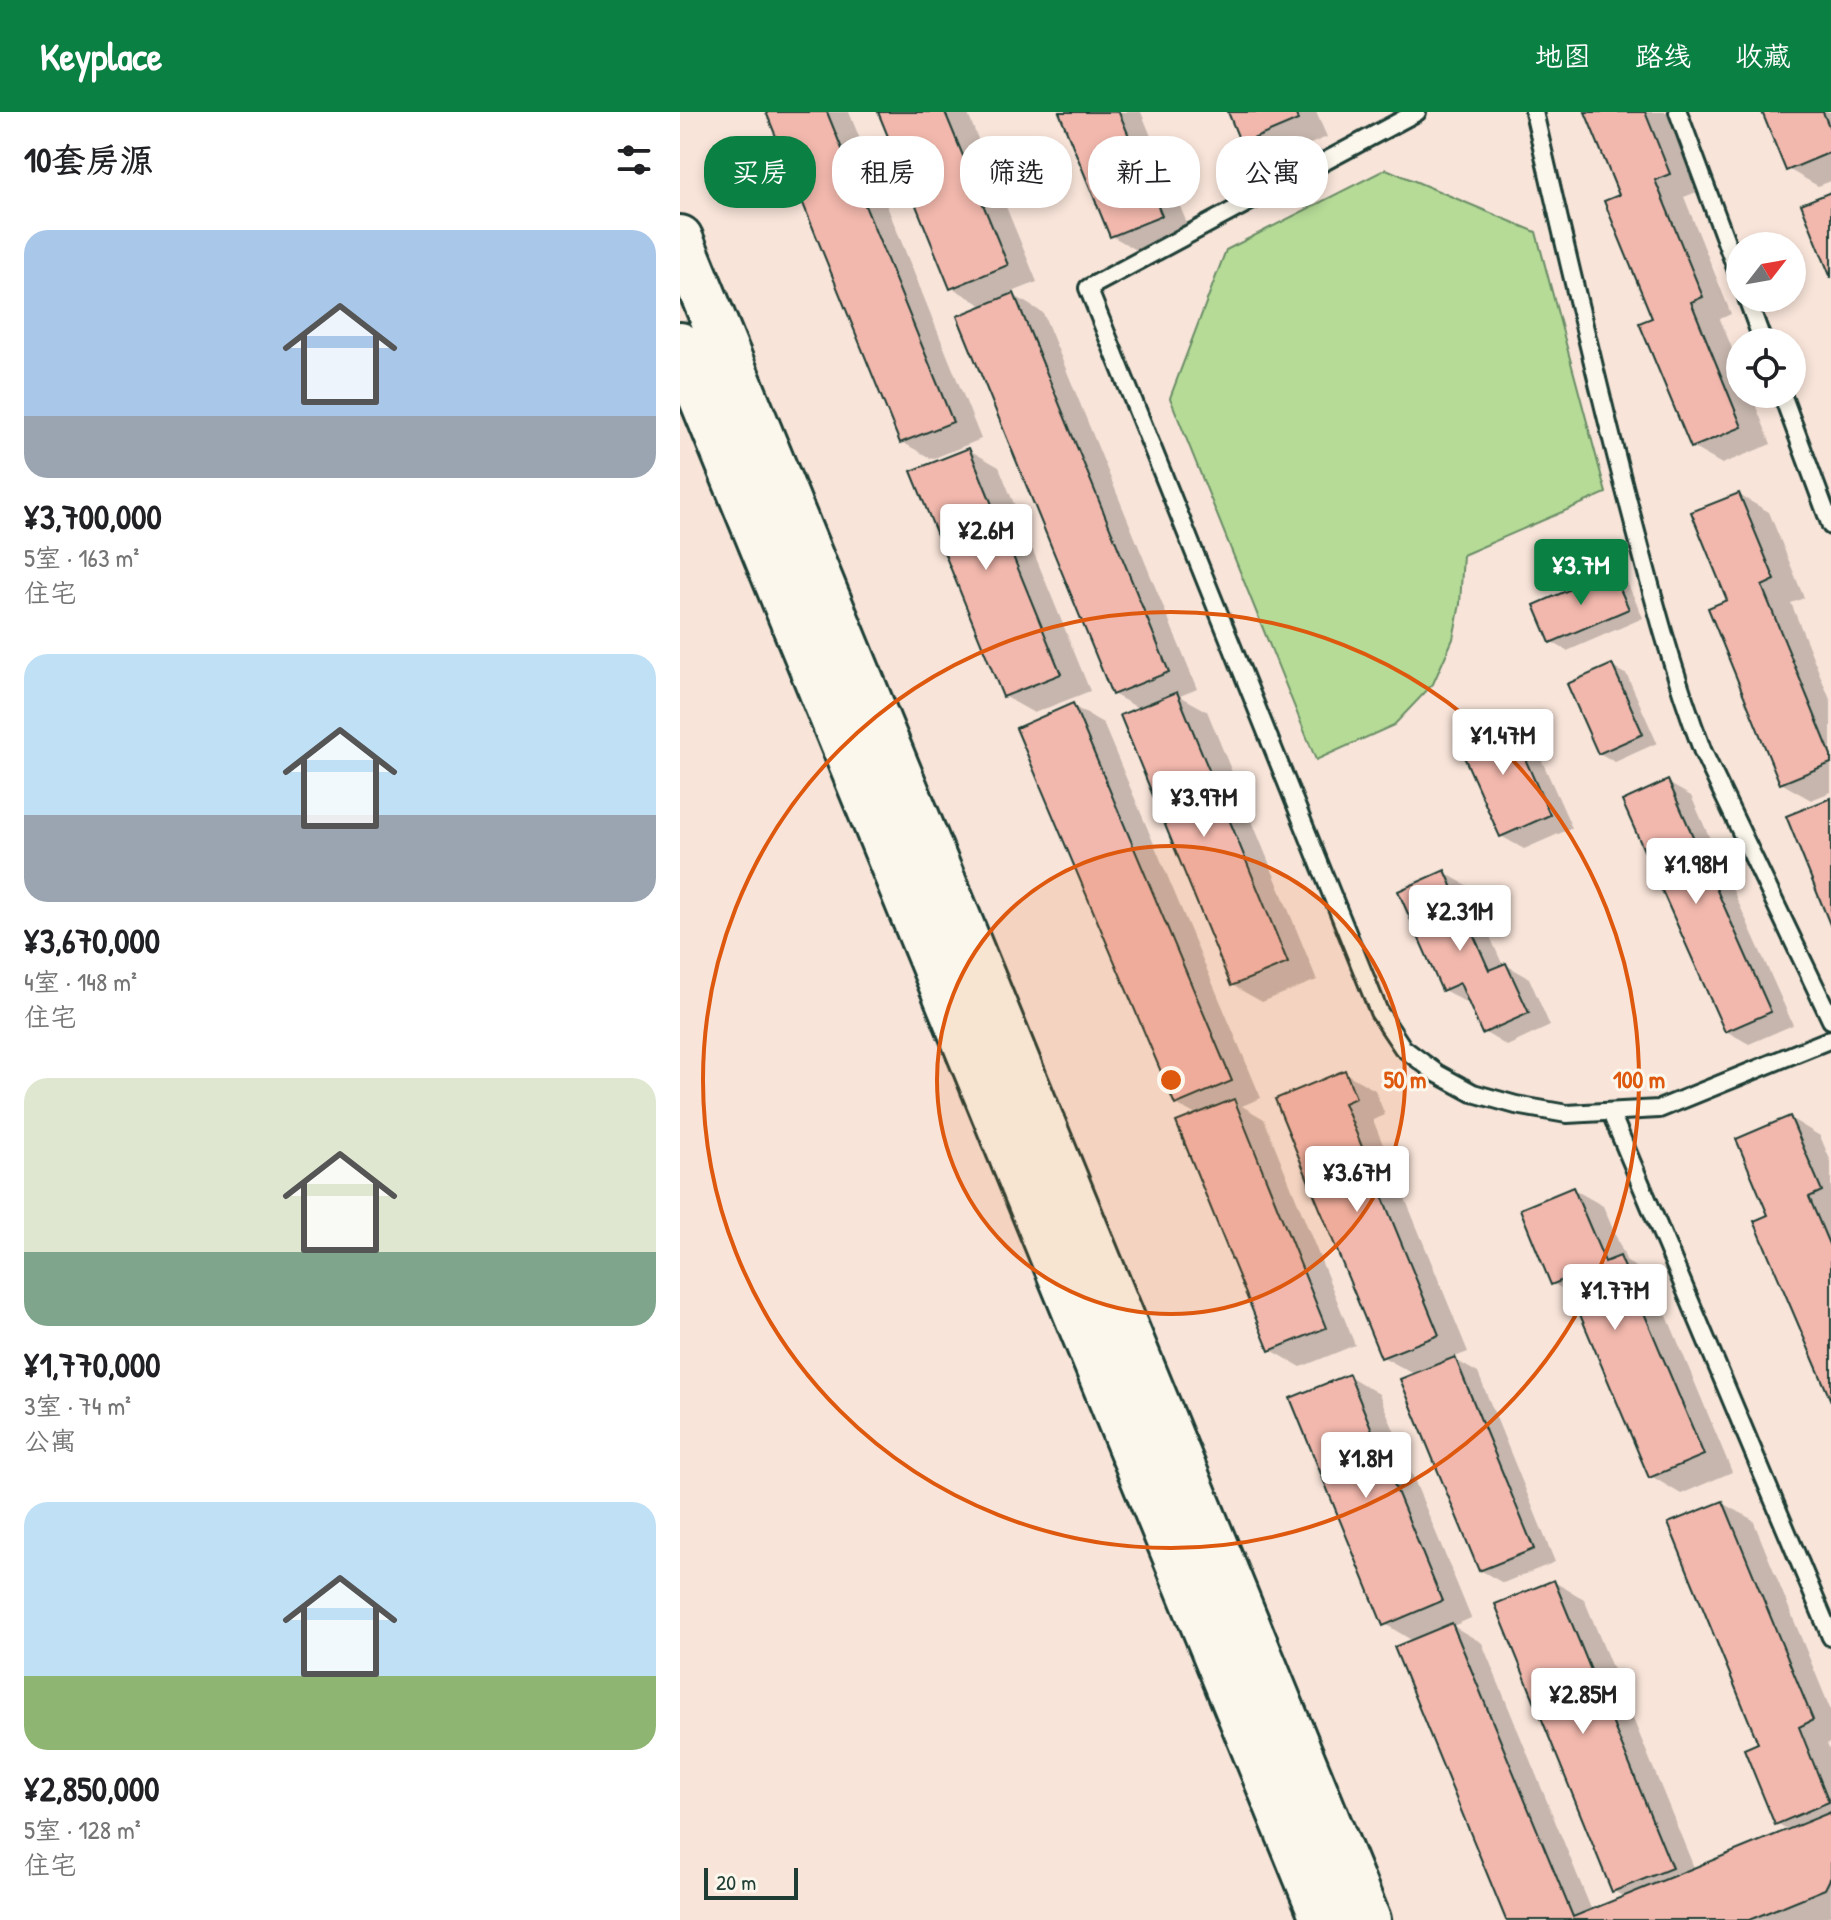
<!DOCTYPE html>
<html lang="zh">
<meta charset="utf-8">
<style>
body{margin:0;font-family:"Patrick Hand","LXGW WenKai TC",sans-serif;background:#f2f2f2;color:#202124;height:100vh;display:flex;flex-direction:column;font-size:30px;white-space:nowrap}
*{box-sizing:border-box;margin:0}
p{font-size:26px;color:#757577}
.icon{flex:none;width:44px;height:44px;fill:none;stroke:currentColor;stroke-width:2;stroke-linecap:round;stroke-linejoin:round}
.map{position:relative;flex:1;overflow:hidden}
.side{display:flex;flex-direction:column;background:#fff;width:680px}
.side>*{flex:none}
.guide{position:absolute;left:24px;top:24px;width:760px;height:72px;display:flex;gap:16px}
.needle{width:52px;rotate:59deg}
.fabs{position:absolute;left:1046px;top:120px;display:grid;gap:16px}
.fabs a{display:grid;place-items:center;width:80px;height:80px;border-radius:50%;background:#fff;box-shadow:0 4px 12px #0003;font-size:40px}
.scale{position:absolute;left:24px;bottom:20px;width:94px;box-sizing:border-box;padding-left:8px;border:4px solid #1f3d34;border-top:0;font-size:22px;line-height:28px;white-space:nowrap;color:#1f3d34;-webkit-text-stroke:6px #fbf7ec;paint-order:stroke}
.price{position:absolute;translate:-50% -68px;padding:0 18px;border-radius:8px;background:#fff;color:#222;font-size:26px;line-height:52px;filter:drop-shadow(0 2px 4px #0008)}
.price::after{content:'';position:absolute;left:50%;top:48px;width:24px;height:18px;margin-left:-12px;background:inherit;clip-path:polygon(0 0,100% 0,50% 100%)}
.price.active{background:#0b8043;color:#fff}
ul{padding:0;list-style:none}
li{display:grid;align-content:center;gap:16px;height:424px;padding:0 24px}
li span{display:grid;place-items:center;height:248px;border-radius:24px;color:#555}
li>.icon{margin-inline-start:auto}
span .icon{width:144px;height:144px;fill:#fffc;stroke-width:1}
li b{font-size:34px}
h2{display:flex;justify-content:space-between;align-items:center;height:96px;padding:0 24px;font-size:34px}
.pill{padding:0 28px;border-radius:32px;background:#fff;box-shadow:0 4px 12px #0003;font-size:28px;line-height:72px}
.pill.active{background:#0b8043;color:#fff}
header{display:flex;align-items:center;gap:48px;box-sizing:border-box;height:112px;padding:0 40px;background:#0b8043;color:#fff}
header strong{font-size:38px}
nav{display:flex;gap:44px;margin-inline-start:auto;font-size:28px}
main{display:flex;flex:1;min-height:0}
.map>svg:first-child{display:block}
</style>
<header>
<strong>Keyplace</strong>
<nav><a>地图</a><a>路线</a><a>收藏</a></nav>
</header>
<main>
<section class="side">
<h2>10套房源<svg class="icon" aria-label="filters" viewBox="0 0 24 24"><path d="M4 7h16M4 17h16"/><circle cx="9" cy="7" r="2"/><circle cx="15" cy="17" r="2"/></svg></h2>
<ul>
<li><span style="background:linear-gradient(#a9c7e8 75%,#9aa5b1 0)"><svg class="icon" aria-label="home" viewBox="0 0 24 24"><path d="M3 11l9-7 9 7M6 9v11h12V9"/></svg></span><div><b>¥3,700,000</b><p>5室 · 163 m²</p><p>住宅</p></div></li>
<li><span style="background:linear-gradient(#bfe0f5 65%,#9aa5b1 0)"><svg class="icon" aria-label="home" viewBox="0 0 24 24"><path d="M3 11l9-7 9 7M6 9v11h12V9"/></svg></span><div><b>¥3,670,000</b><p>4室 · 148 m²</p><p>住宅</p></div></li>
<li><span style="background:linear-gradient(#dfe7d0 70%,#7fa58c 0)"><svg class="icon" aria-label="home" viewBox="0 0 24 24"><path d="M3 11l9-7 9 7M6 9v11h12V9"/></svg></span><div><b>¥1,770,000</b><p>3室 · 74 m²</p><p>公寓</p></div></li>
<li><span style="background:linear-gradient(#bfe0f5 70%,#8fb573 0)"><svg class="icon" aria-label="home" viewBox="0 0 24 24"><path d="M3 11l9-7 9 7M6 9v11h12V9"/></svg></span><div><b>¥2,850,000</b><p>5室 · 128 m²</p><p>住宅</p></div></li>
</ul>
</section>
<div class="map">
<svg width="1151" height="1808" viewBox="0 0 1151 1808">
<rect width="100%" height="100%" fill="#f8e4d9"/>
<filter id="ink" filterUnits="userSpaceOnUse"><feTurbulence type="fractalNoise" baseFrequency=".0125" numOctaves="2"/><feDisplacementMap in="SourceGraphic" scale="16" xChannelSelector="R" yChannelSelector="G"/><feConvolveMatrix kernelMatrix="1 2 1 2 8 2 1 2 1" color-interpolation-filters="sRGB"/></filter>
<g filter="url(#ink)">
<polygon fill="#b5db97" stroke="#6a8c66" stroke-width="2" points="706,57 856,120 926,381 783,443 780,492 773,527 753,572 714,613 636,648 490,286 546,138"/>
<g fill="#0003">
<polygon points="88,0 169,0 301,327 252,347 222,330"/>
<polygon points="200,0 287,0 357,170 330,181 363,201 517,577 500,584 527,599 637,868 582,890 552,873 460,597 433,582 305,195 271,175"/>
<polygon points="381,0 461,0 511,121 462,141 432,124"/>
<polygon points="550,0 636,0 647,25 592,48 562,30"/>
<polygon points="907,0 987,0 1019,79 1004,85 1051,202 1040,207 1060,256 1060,282 1071,282 1091,332 1042,352 1012,335 941,84"/>
<polygon points="1084,0 1151,0 1151,69 1138,74 1108,57"/>
<polygon points="289,338 319,355 410,579 354,601 324,584"/>
<polygon points="1059,383 1089,400 1124,486 1111,491 1151,590 1151,680 1131,688 1101,671 1049,489"/>
<polygon points="932,461 947,470 963,506 887,539 872,530"/>
<polygon points="932,555 947,563 977,631 935,650 919,641"/>
<polygon points="393,594 423,611 581,986 562,994 584,1007 675,1233 621,1255 591,1238 518,1004 496,992"/>
<polygon points="826,607 849,620 892,716 844,737 821,724"/>
<polygon points="988,671 1011,684 1113,913 1069,932 1046,919"/>
<polygon points="765,761 788,774 823,854 826,853 849,866 870,914 827,934 804,920 790,890 787,891 764,878"/>
<polygon points="665,961 695,978 705,1003 693,1008 788,1240 772,1246 798,1261 875,1450 823,1471 800,1458 736,1263 703,1245 598,988"/>
<polygon points="1110,1006 1140,1024 1151,1050 1151,1284 1091,1104"/>
<polygon points="893,1077 923,1094 947,1150 970,1163 1052,1360 1001,1382 971,1364 894,1184 873,1171"/>
<polygon points="669,1264 699,1282 791,1506 773,1514 802,1531 912,1799 946,1786 934,1779 874,1470 904,1487 1015,1758 1110,1719 1097,1711 1080,1632 1043,1391 1073,1408 1151,1599 1151,1630 1147,1632 1151,1641 1151,1803 1139,1808 828,1808 733,1529 705,1512"/>
</g>
<g fill="#f2b8ad" stroke="#1f3d34" stroke-width="2">
<polygon points="86,0 147,0 273,310 220,331"/>
<polygon points="198,0 265,0 328,153 270,177"/>
<polygon points="379,0 439,0 482,104 430,125"/>
<polygon points="548,0 615,0 618,8 561,32"/>
<polygon points="905,0 965,0 990,62 975,68 1023,185 1011,190 1062,315 1011,336 959,211 972,206 924,89 939,83"/>
<polygon points="1082,0 1143,0 1151,19 1151,40 1106,59"/>
<polygon points="1151,80 1151,166 1121,92"/>
<polygon points="334,181 489,560 432,583 277,204"/>
<polygon points="289,336 381,562 323,585 231,359"/>
<polygon points="1059,381 1095,468 1082,474 1151,643 1151,651 1100,672 1028,496 1047,488 1011,400"/>
<polygon points="932,459 949,497 870,531 854,493"/>
<polygon points="932,552 963,622 918,642 887,572"/>
<polygon points="497,580 608,851 551,874 440,603"/>
<polygon points="393,591 552,969 495,993 336,616"/>
<polygon points="826,604 870,703 820,725 776,627"/>
<polygon points="988,668 1091,900 1045,920 942,689"/>
<polygon points="1151,686 1151,815 1106,704"/>
<polygon points="765,758 809,858 826,851 849,901 802,922 780,871 762,879 718,779"/>
<polygon points="665,958 676,986 664,991 759,1223 701,1246 595,987"/>
<polygon points="554,987 646,1216 589,1239 496,1010"/>
<polygon points="1110,1004 1142,1079 1129,1085 1151,1137 1151,1289 1074,1109 1088,1103 1056,1027"/>
<polygon points="893,1075 925,1150 940,1144 1024,1343 969,1366 885,1167 871,1173 840,1097"/>
<polygon points="775,1245 854,1437 799,1459 720,1267"/>
<polygon points="669,1262 762,1489 703,1514 610,1286"/>
<polygon points="1043,1389 1133,1608 1119,1615 1149,1690 1095,1713 1064,1637 1078,1631 988,1411"/>
<polygon points="874,1468 992,1756 932,1780 815,1492"/>
<polygon points="772,1511 893,1805 1151,1700 1151,1765 1145,1777 1069,1808 826,1808 714,1535"/>
</g>
<g fill="none" stroke-linecap="round" stroke-linejoin="round">
<defs>
<g id="lane">
<polyline points="737,0 408,176 699,900 723,936 758,962 793,981 836,993 887,1002 979,997 1151,927"/>
<path d="M854,0C883,126 912,252 945,378C968,466 990,554 1023,640L1151,908"/>
<polyline points="998,0 1060,167"/>
<polyline points="1067,186 1083,230"/>
<polyline points="1102,282 1151,414"/>
<polyline points="931,1001 1151,1525"/>
</g>
<g id="secondary">
<polyline points="0,126 688,1808"/>
<polyline points="0,233 644,1808"/>
</g>
</defs>
<use href="#lane" stroke="#1f3d34" stroke-width="22"/>
<use href="#secondary" stroke="#1f3d34" stroke-width="50"/>
<use href="#lane" stroke="#fbf7ec" stroke-width="16"/>
<use href="#secondary" stroke="#fbf7ec" stroke-width="44"/>
</g>
</g>
<circle cx="491" cy="968" r="234" fill="#de580e" fill-opacity=".12"/>
<g fill="none" stroke="#de580e" stroke-width="4">
<circle cx="491" cy="968" r="234"/>
<circle cx="491" cy="968" r="468"/>
</g>
<circle cx="491" cy="968" r="12" fill="#de580e" stroke="#fbf7ec" stroke-width="4"/>
<g font-size="24" text-anchor="middle" font-weight="bold" fill="#de580e" stroke="#fbf7ec" stroke-width="6" stroke-linejoin="round" paint-order="stroke">
<text x="725" y="976">50 m</text>
<text x="959" y="976">100 m</text>
</g>
</svg>
<div class="fabs">
<a><svg class="needle" viewBox="-14 -14 28 28"><path d="M0-13l5 13h-10z" fill="#e53935"/><path d="M0 13l5-13h-10z" fill="#757577"/></svg></a>
<a><svg class="icon" aria-label="locate" viewBox="0 0 24 24"><circle cx="12" cy="12" r="6"/><path d="M12 2v4M12 18v4M2 12h4M18 12h4"/></svg></a>
</div>
<div class="scale">20 m</div>
<b class="price" style="left:306px;top:460px">¥2.6M</b>
<b class="price active" style="left:901px;top:495px">¥3.7M</b>
<b class="price" style="left:823px;top:665px">¥1.47M</b>
<b class="price" style="left:524px;top:727px">¥3.97M</b>
<b class="price" style="left:1016px;top:794px">¥1.98M</b>
<b class="price" style="left:780px;top:841px">¥2.31M</b>
<b class="price" style="left:677px;top:1102px">¥3.67M</b>
<b class="price" style="left:935px;top:1220px">¥1.77M</b>
<b class="price" style="left:686px;top:1388px">¥1.8M</b>
<b class="price" style="left:903px;top:1624px">¥2.85M</b>
<div class="guide">
<a class="pill active">买房</a>
<a class="pill">租房</a>
<a class="pill">筛选</a>
<a class="pill">新上</a>
<a class="pill">公寓</a>
</div>
</div>
</main>
